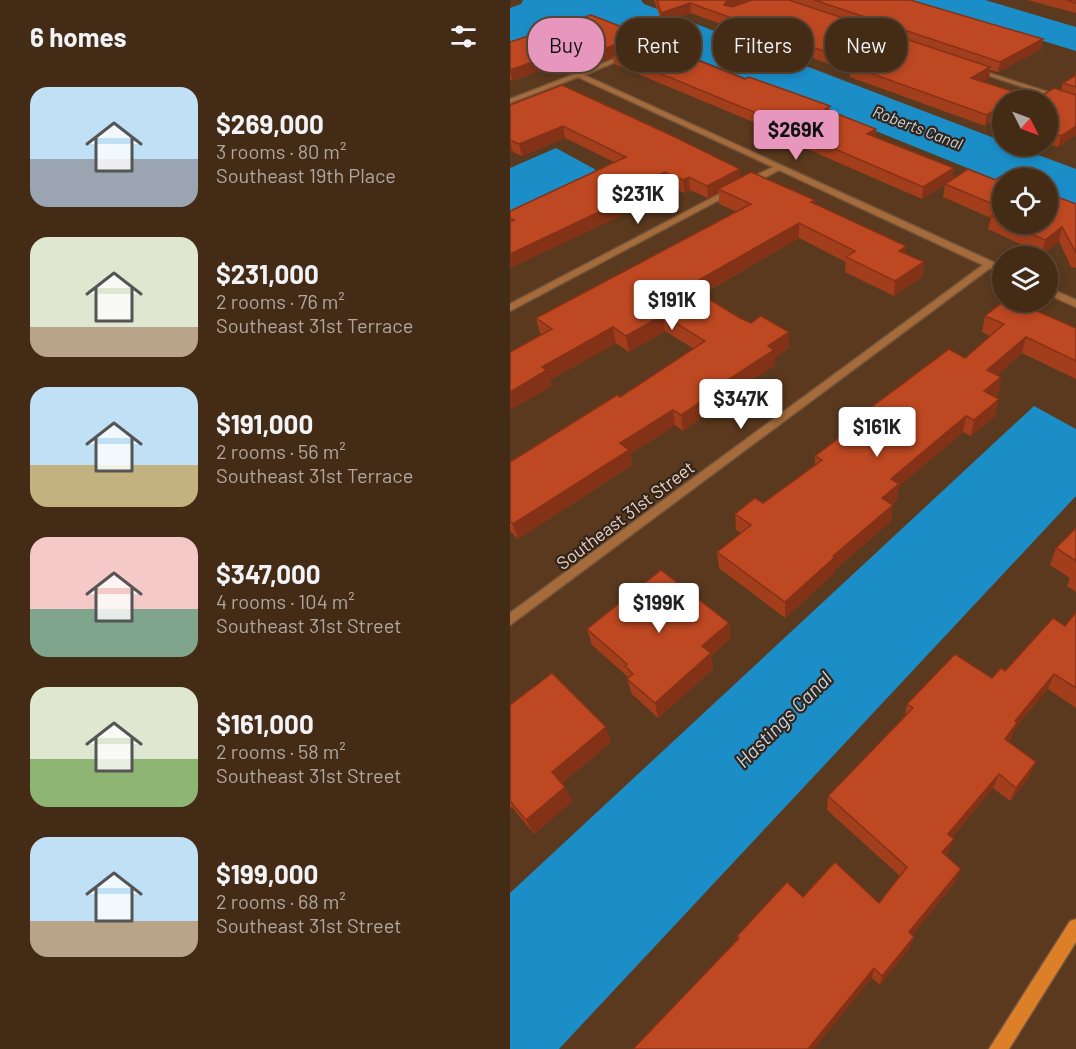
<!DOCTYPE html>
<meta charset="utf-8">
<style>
body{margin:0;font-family:Barlow,sans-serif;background:#4b331f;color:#f1f3f6;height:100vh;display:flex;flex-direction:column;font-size:22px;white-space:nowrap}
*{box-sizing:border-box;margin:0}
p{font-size:20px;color:#afa7a1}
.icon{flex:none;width:33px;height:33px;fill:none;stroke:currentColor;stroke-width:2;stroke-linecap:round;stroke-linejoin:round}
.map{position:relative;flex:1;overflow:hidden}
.panel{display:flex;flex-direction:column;background:#442b16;width:510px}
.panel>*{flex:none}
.banner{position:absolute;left:18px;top:18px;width:458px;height:54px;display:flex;gap:12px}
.needle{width:39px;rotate:132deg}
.controls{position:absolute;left:482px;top:90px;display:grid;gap:12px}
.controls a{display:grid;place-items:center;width:66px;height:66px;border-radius:50%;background:#442b16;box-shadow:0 3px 9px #0003,0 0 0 2px #5c4735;font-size:30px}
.price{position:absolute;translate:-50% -51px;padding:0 14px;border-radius:6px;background:#fff;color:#222;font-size:20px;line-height:39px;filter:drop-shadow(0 2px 3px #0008)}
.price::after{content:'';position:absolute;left:50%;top:36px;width:18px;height:14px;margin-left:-9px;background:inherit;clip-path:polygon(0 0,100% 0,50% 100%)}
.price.selected{background:#e797bd;color:#111}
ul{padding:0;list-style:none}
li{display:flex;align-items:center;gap:18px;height:150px;padding:0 30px}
li span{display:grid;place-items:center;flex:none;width:168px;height:120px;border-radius:18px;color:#555}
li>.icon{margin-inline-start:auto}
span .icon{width:72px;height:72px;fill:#fffc;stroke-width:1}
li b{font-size:26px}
h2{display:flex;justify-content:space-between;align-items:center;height:72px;padding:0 30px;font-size:26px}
.tag{padding:0 21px;border-radius:24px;background:#442b16;box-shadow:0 3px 9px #0003,0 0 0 2px #5c4735;font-size:21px;line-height:54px}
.tag.selected{background:#e797bd;color:#111}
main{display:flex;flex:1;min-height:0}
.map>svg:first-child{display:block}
</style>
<main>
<section class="panel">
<h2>6 homes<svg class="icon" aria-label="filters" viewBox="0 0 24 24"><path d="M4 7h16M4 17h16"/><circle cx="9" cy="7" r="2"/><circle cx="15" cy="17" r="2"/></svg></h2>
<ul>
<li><span style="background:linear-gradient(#bfe0f5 60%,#9aa5b1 0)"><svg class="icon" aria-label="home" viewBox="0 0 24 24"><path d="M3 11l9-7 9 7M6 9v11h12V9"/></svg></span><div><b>$269,000</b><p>3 rooms · 80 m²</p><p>Southeast 19th Place</p></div></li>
<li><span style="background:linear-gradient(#dfe7d0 75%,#b9a48a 0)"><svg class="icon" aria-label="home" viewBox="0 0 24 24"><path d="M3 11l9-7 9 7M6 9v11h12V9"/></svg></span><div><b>$231,000</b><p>2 rooms · 76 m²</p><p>Southeast 31st Terrace</p></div></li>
<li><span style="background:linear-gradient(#bfe0f5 65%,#c2b280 0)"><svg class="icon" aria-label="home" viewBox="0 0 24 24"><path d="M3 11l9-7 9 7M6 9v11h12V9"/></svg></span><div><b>$191,000</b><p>2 rooms · 56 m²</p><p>Southeast 31st Terrace</p></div></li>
<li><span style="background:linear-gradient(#f6c9c9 60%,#7fa58c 0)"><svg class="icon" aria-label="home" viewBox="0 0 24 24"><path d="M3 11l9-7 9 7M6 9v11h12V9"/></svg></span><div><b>$347,000</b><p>4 rooms · 104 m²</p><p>Southeast 31st Street</p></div></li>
<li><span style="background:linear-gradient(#dfe7d0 60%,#8fb573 0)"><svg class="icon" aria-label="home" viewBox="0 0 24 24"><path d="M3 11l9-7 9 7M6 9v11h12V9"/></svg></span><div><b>$161,000</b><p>2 rooms · 58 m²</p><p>Southeast 31st Street</p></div></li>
<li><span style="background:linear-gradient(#bfe0f5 70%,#b9a48a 0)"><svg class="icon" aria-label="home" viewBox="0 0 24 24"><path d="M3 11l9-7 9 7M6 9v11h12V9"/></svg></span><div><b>$199,000</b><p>2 rooms · 68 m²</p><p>Southeast 31st Street</p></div></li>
</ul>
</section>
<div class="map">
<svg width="566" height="1049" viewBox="0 0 566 1049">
<rect width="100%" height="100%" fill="#5a391e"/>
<g fill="#1b8dc7">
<polygon points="13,0 131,0 134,4 492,141 492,146 504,146 566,169 566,212 537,201 537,178 492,178 492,182 89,19 0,43 0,8 11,4"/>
<polygon points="401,0 475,0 566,27 566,51"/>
<polygon points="46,148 88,171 0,211 0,168"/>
<polygon points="524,406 566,429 566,496 49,1049 0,1049 0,893"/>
</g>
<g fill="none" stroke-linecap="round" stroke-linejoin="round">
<defs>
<g id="street">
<polygon points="117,54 122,55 74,75 483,262 492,267 492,273 480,268 0,625 0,613 473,265 269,170 241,185 235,185 235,181 263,167 68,77 0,103 0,99"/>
<polygon points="463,68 566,101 566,105 463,70"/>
<polygon points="219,189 226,191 0,311 0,304"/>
<polygon points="537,287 566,300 566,307 537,294"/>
</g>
<polygon id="secondary" points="566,919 566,942 499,1049 479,1049 560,921"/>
</defs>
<use href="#street" stroke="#74553c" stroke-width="3"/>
<use href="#secondary" stroke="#74553c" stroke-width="3"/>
<use href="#street" fill="#a66b3b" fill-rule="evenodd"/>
<use href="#secondary" fill="#dd7f28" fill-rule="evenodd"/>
</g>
<g fill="#a33e1c">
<polygon points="144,0 400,0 533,39 531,49 488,72 480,70 479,78 472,81 527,99 551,90 553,83 566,75 566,135 548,147 537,144 537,100 492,100 492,128 479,123 475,126 340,77 340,72 181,13 152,23"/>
<polygon points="517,0 566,0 566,13"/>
<polygon points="81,15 179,57 235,79 320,106 320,111 366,129 366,137 444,168 442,179 485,180 492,178 492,224 537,224 566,204 566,268 561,267 549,241 532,254 478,229 481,218 433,197 435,184 412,199 260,133 260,129 104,64 103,57 94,60 78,53 2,81 0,80 0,42"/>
<polygon points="0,105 230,178 305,200 304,204 395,253 414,262 412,277 384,296 335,272 336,262 289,238 191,295 230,318 241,323 279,332 279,348 265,357 265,365 200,408 200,411 173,431 165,425 120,454 122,465 8,539 0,531 0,462 110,397 184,349 155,331 119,352 106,343 40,380 41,386 0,410 0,352 32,335 30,333 26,318 227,212 209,204 209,193 198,198 180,190 174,193 157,184 110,206 112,215 0,268 0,211 104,162 55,138 12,156 3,152 0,153"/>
<polygon points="475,316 566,328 566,379 512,353 487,375 491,377 488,393 484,397 485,416 461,436 453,432 389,486 387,500 382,505 381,521 324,570 324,573 275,618 209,568 207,552 231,533 226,530 225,514 253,503 305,465 305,456 362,412 363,406 455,358 480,336 472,332"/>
<polygon points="566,528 566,592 557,586 560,578 540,565 546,548"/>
<polygon points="566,612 566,708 538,689 505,728 501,738 498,741 519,777 500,801 483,788 442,837 439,851 436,855 446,881 402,935 400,947 370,985 362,978 227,939 227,936 293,897 369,903 390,876 317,810 318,796 395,716 397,704 482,678 495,671 555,626"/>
<polygon points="219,623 220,639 201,656 203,669 148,718 122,694 117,679 118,677 82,645 77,629"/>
<polygon points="0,705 101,742 52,783 62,801 24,834 2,807 0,809"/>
</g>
<g fill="#843217">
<polygon points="221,0 247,0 216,12 214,5 216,2"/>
<polygon points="180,3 181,13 152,23 151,13"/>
<polygon points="119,39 120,50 103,54 103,57 94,60 92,50"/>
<polygon points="533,39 531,49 488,72 490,62"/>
<polygon points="76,43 78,53 2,81 0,70"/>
<polygon points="480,67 479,78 459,88 461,78"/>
<polygon points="481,112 479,123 475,126 477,115"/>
<polygon points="53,126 55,138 12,156 9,144"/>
<polygon points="566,126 566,135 548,147 551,136"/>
<polygon points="366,129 366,140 357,134"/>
<polygon points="0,140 3,152 0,153"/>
<polygon points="444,168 442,179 412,199 413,187"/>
<polygon points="230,169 230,181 208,189 209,193 198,198 197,186"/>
<polygon points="155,172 157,184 110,206 112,215 0,268 0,254 101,197"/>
<polygon points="179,177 180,190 174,193 173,180"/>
<polygon points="289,223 289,238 190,295 179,287 189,280"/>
<polygon points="552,227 549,241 532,254 535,240"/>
<polygon points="396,246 394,261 389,251"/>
<polygon points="414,262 412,277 384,296 385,281"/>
<polygon points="153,315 155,331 119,352 116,336"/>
<polygon points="103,327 106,343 40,380 41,386 0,410 0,392 32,367"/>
<polygon points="279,332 279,348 265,357 265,365 200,408 200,411 173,431 171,415 196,394 258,346"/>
<polygon points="516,337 512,353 474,386 477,370"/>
<polygon points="491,377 488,393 471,407 474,391"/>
<polygon points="489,399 485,416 461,436 464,420"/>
<polygon points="163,410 165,425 120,454 122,465 8,539 3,524 110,443"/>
<polygon points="456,416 453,432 389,486 387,500 370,514 372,498 381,479"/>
<polygon points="383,505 381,521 324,570 324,573 275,618 275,602 323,556"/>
<polygon points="219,623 220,639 201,656 203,669 148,718 145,703 192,646"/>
<polygon points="544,674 538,689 505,728 501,738 489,753 495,739 505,721"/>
<polygon points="96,727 101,742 48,786 42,772"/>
<polygon points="526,762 519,777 500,801 506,788"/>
<polygon points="489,774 483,788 434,847 438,834"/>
<polygon points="55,787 62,801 24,834 16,820"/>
<polygon points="444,839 439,851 428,865 432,852"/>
<polygon points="451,869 446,881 396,943 399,932"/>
<polygon points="404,937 400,947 370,985 372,976"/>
<polygon points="364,968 362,978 304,1049 298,1049"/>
</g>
<g fill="#bd4821" stroke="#843217" stroke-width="1.5">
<polygon points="147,0 221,0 216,2 214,5 222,7 242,0 279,0 480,67 461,78 527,99 544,88 566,95 566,126 551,136 537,131 537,100 492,100 492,116 481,112 477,115 340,66 347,63 180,3 151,13"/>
<polygon points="304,0 400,0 533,39 490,62"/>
<polygon points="556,0 566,0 566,3"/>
<polygon points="81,15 179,53 174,55 235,79 239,77 320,106 315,109 366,129 357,134 444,168 413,187 260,121 263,120 103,54 126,45 125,40 119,39 92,50 76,43 0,70 0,42"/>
<polygon points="566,75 566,87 553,83"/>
<polygon points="52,85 165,137 230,169 197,186 179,177 173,180 155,172 101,197 110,202 0,254 0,222 4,220 0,218 0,211 116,157 53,126 9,144 0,140 0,105"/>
<polygon points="458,169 485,180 491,176 498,178 492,178 492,220 481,216 492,208 435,184"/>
<polygon points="241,172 305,200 301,202 396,246 389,251 414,262 385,281 336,257 345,251 289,223 189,280 179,287 230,318 241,323 251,316 279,332 258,346 264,350 196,394 199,396 171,415 163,410 110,443 119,450 3,524 0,521 0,462 107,395 110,397 195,341 153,315 116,336 103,327 32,367 37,370 0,392 0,352 42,329 26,318 241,204 208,189"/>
<polygon points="537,193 566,204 566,253 552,227 535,240 499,224 537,224"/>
<polygon points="493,302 506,302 566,328 566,361 516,337 477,370 491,377 474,391 489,399 464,420 456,416 381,479 389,484 372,498 383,505 323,556 325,557 275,602 207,552 241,525 225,514 245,498 253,503 312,460 305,456 366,410 363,406 439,349 455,358 494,324 475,316"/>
<polygon points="566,528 566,561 546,548"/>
<polygon points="151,570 219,623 192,646 201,653 145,703 117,679 123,674 115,666 117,664 77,629"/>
<polygon points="566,612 566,688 544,674 505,721 507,723 495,739 526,762 506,788 489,774 438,834 444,839 432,852 451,869 399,932 404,937 372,976 364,968 298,1049 123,1049 229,938 227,936 277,882 293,897 325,862 369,903 397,867 318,796 403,708 397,704 445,654 482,678 491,668 495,671 543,618 555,626"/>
<polygon points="42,673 96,727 42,772 55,787 16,820 0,801 0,705"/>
</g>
<g text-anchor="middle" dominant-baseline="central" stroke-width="4.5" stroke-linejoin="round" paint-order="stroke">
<g font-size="16" font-style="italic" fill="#bfdaec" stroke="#342419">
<text transform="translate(408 127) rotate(21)">Roberts Canal</text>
</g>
<g font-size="18" fill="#ead5c6" stroke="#342419">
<text transform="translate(115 515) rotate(-37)">Southeast 31st Street</text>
</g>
<g font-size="20" font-style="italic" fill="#bfdaec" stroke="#342419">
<text transform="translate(273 719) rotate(-45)">Hastings Canal</text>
</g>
</g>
</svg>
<div class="controls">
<a><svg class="needle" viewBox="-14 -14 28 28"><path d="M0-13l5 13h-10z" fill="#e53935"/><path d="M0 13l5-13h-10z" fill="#afa7a1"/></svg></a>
<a><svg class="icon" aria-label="locate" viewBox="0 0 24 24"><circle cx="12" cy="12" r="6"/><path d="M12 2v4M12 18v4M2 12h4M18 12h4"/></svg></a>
<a><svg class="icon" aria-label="layers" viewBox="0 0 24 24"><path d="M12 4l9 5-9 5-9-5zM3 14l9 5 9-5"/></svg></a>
</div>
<b class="price selected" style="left:286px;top:161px">$269K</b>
<b class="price" style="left:128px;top:225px">$231K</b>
<b class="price" style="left:162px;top:331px">$191K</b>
<b class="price" style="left:231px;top:430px">$347K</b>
<b class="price" style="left:367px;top:458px">$161K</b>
<b class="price" style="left:149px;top:634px">$199K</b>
<div class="banner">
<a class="tag selected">Buy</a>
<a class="tag">Rent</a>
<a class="tag">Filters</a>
<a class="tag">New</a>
</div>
</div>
</main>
